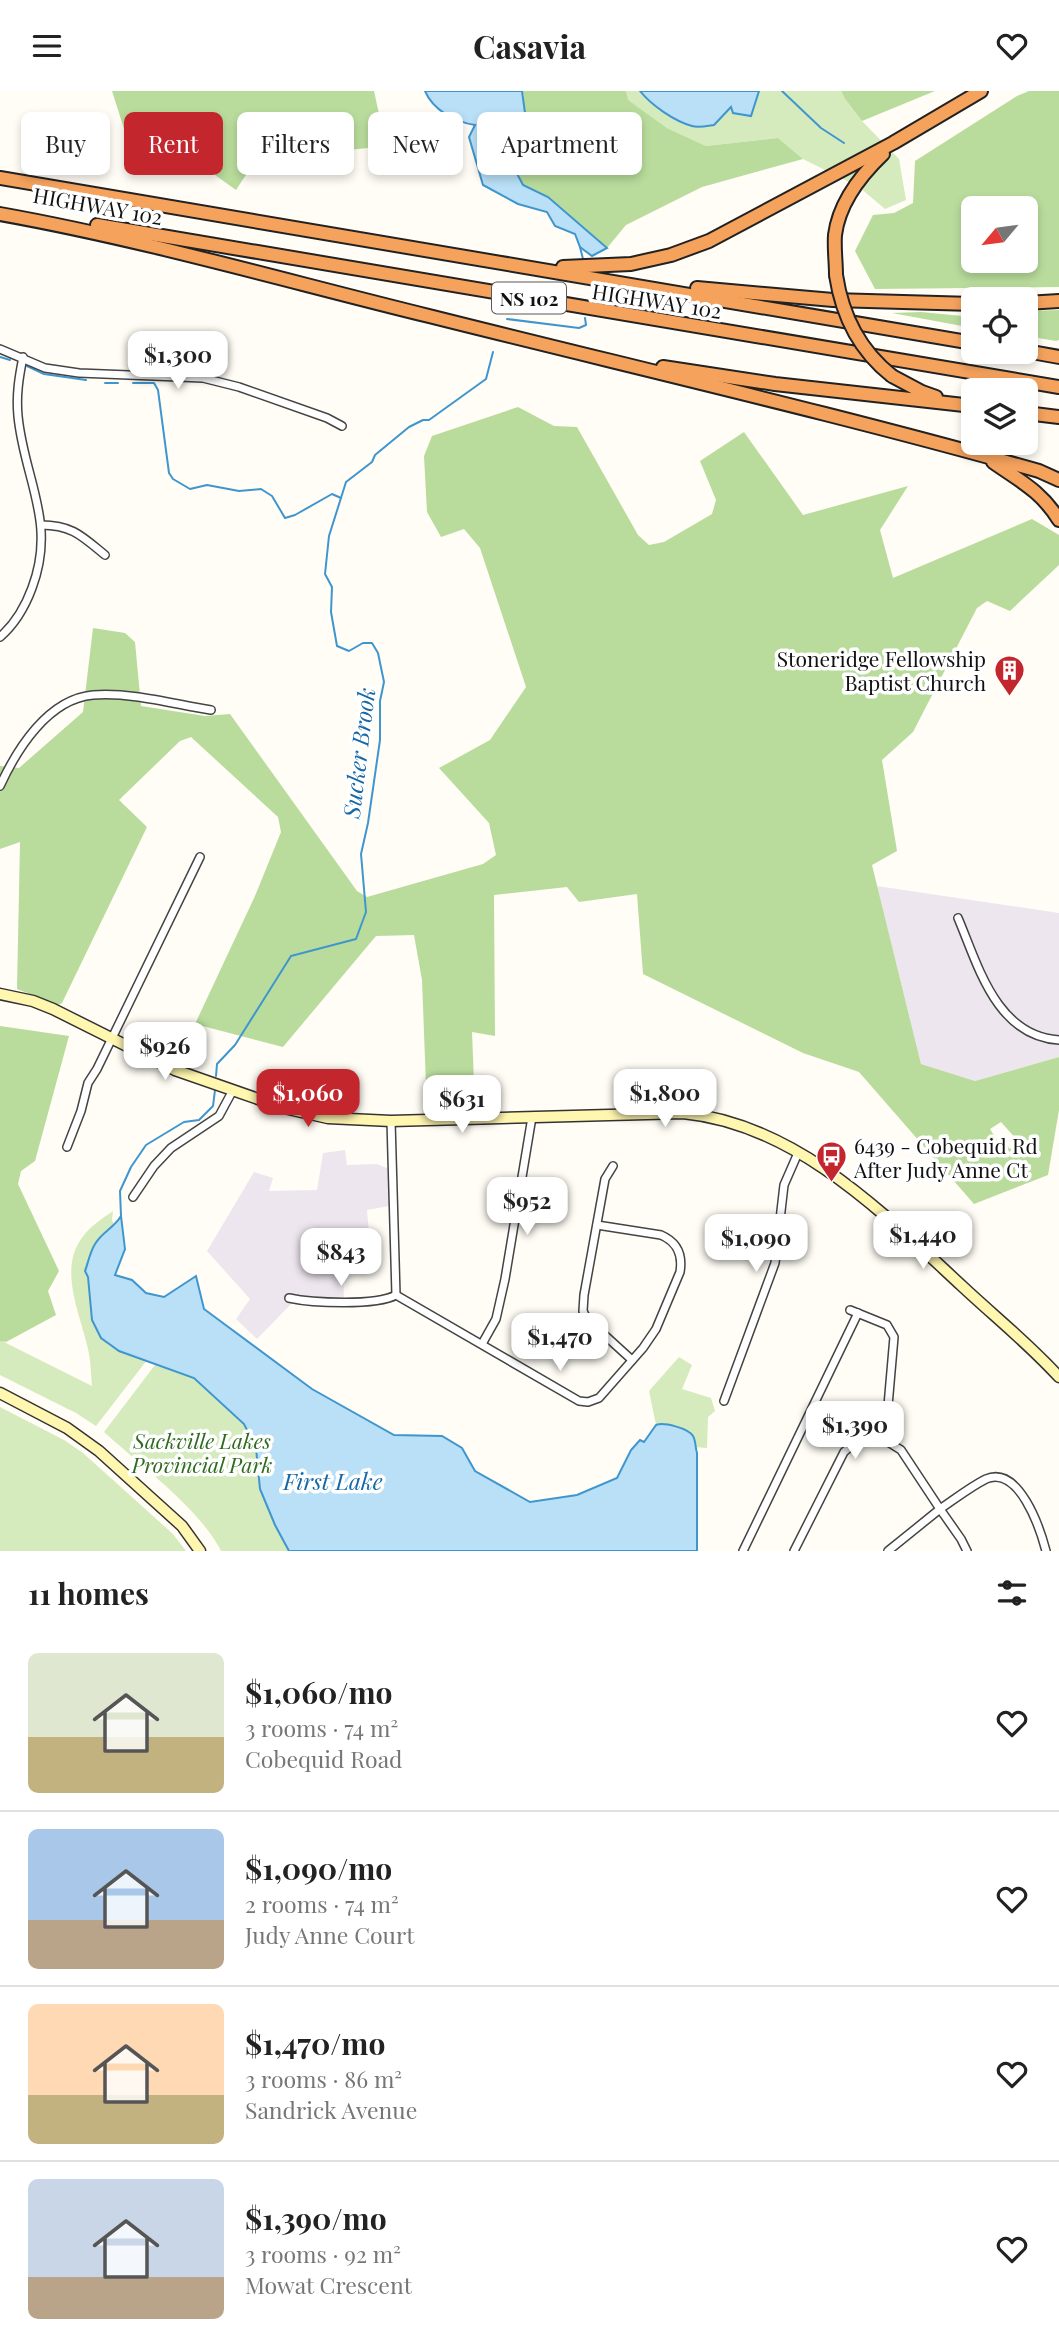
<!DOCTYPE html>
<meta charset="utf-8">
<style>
body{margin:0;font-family:"Playfair Display",serif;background:#f6f6f6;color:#222;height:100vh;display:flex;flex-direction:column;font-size:26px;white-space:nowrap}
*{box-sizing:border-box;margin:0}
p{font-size:23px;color:#767676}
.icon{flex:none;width:38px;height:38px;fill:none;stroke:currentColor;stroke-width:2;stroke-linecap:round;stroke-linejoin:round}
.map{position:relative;height:1460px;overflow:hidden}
.drawer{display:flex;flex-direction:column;background:#fff;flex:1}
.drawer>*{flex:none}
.banner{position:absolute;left:21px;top:21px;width:700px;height:63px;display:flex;gap:14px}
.needle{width:46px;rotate:241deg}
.tools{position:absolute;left:961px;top:105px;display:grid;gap:14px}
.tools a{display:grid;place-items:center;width:77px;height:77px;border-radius:10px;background:#fff;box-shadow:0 4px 10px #0003;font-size:35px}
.price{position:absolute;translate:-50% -60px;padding:0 16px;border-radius:14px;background:#fff;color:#222;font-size:23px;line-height:46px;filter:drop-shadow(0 2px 4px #0008)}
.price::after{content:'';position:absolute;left:50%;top:42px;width:21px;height:16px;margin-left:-10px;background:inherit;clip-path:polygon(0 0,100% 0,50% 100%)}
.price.selected{background:#c4262e;color:#fff}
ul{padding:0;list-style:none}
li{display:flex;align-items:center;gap:21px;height:175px;padding:0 28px}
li+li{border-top:2px solid #e0e0e0}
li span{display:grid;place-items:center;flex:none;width:196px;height:140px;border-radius:10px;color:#555}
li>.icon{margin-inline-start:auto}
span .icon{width:84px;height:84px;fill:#fffc;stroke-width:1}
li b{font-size:30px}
h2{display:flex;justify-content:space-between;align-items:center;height:84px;padding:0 28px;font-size:30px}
.chip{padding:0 24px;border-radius:10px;background:#fff;box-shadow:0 4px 10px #0003;font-size:24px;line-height:63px}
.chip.selected{background:#c4262e;color:#fff}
header{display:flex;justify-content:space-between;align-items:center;height:91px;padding:0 28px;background:#fff;font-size:32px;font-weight:700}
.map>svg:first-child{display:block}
</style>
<header><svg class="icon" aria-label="menu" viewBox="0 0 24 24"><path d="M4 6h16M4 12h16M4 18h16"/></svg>Casavia<svg class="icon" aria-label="heart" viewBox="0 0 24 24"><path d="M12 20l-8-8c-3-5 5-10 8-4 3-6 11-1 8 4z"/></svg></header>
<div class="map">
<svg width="1059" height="1460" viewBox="0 0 1059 1460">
<rect width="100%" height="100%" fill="#fffdf5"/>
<g fill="#eee6ef">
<polygon points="877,795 1059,822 1059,966 975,990 921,973"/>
<polygon points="345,1059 347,1074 377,1073 389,1078 389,1115 367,1119 369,1141 343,1171 344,1210 313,1211 299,1205 257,1248 236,1228 250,1208 207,1160 254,1081 273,1087 269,1100 317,1099 323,1062"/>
</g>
<g fill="#d5ebbd">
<path d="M626,0H640C654,16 675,26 693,36L731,16L750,25L759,0H841L845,8L862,30L899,68L906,109L885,118L859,96L803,68L778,47L706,55L667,37L627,9Z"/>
<path d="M113,1120L112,1129L115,1136C96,1143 91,1163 85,1180L88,1186C92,1216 88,1247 121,1261C130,1265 139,1266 147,1269L96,1335L76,1322L0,1284V1249L92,1295C91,1285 91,1274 89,1263C83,1229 60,1186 78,1153C86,1138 100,1129 113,1120Z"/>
<path d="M679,1266L692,1274L682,1298L711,1307L715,1320L708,1326L707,1357L695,1356L694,1346C686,1337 668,1330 656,1334L649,1300Z"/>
<path d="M155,1274L194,1287L244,1333L256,1357L260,1398L275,1434L289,1460H221C200,1418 140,1374 104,1341Z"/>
<polygon points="0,1316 64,1349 83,1362 173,1443 186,1460 0,1460"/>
</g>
<g fill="#b9dc9c" fill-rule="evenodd">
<polygon points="112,0 374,0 386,55 339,60 285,24 236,99 173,54 126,44"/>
<polygon points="522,0 626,0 628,9 667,37 706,55 778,47 803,68 702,96 626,134 607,157 548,106 523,94 503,56 524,5"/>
<polygon points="841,0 935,0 862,30 845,8"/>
<path d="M1029,0H1059V196L875,198L855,160L873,124L894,122L913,112L915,70L1017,5ZM973,117H1026V170H973Z"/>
<polygon points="1059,219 1059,249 1056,250 1026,245 1026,220"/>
<polygon points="921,221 973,226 973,237 892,222"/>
<path d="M518,316L554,335L577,336L638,444L649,454L664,451L712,423L716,409L700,370L744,341L803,424L908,395L880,439L893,487L1032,428L1059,444V474L1010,520L987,510L977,517L913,641L882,669L897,760L872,774L921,973L975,990L1059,966V1019L1048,1084L974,1113L859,981L803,962L643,883L637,803L579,811L567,796L494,804L495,945L472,941L475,1016L427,1020L422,889L414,844L376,845L283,956L195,933L255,805L281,741L278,726L191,646L180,650L119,709L147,736L62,912L58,914L17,898L20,751L0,758V675L19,677L83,621L93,537L125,542L135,551L141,615L205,625L230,623L357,800L367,806L483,773L496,764L489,732L439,677L490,649L526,596L480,457L464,438L441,446L427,421L424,365L432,345ZM1001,1031L1018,1050L1010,1058L1005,1052L1000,1054L990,1038Z"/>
<polygon points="0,935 69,945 35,1070 21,1080 18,1093 59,1180 48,1200 56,1224 6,1251 0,1250"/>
</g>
<g fill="#b9e0f7" stroke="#3f96cf" stroke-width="2">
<path d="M425,0H522L526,29L517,45L507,44L503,56L523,94L548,106L607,157L592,165L580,156L575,143L555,135L547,121L518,113L483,94L469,46L475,34C455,31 433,19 425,0Z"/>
<path d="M640,0H759L751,25L733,22L731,16L714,34C707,35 698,37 692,35C674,30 651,14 640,0Z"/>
<path d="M121,1125L125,1158L115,1184L132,1189L146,1202L164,1206L196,1185L204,1218L312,1298L394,1344L442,1345L462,1357L475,1380L530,1411L577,1404L617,1387L631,1359L640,1349L644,1351L656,1334C664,1331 688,1337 693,1345C696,1350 695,1356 697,1362V1460H289L275,1434L260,1398L256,1357L244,1333L194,1287L119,1260L101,1247L92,1229L88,1186L85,1180C88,1172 90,1161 95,1153C102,1141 114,1137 121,1125Z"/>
</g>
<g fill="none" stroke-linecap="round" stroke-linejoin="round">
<g stroke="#3f96cf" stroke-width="2">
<polyline points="782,0 821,37 844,52"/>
<polyline points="580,156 583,168"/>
<polyline points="507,228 579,237 586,234 585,227"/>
<polyline points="0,266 10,269"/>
<polyline points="27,275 44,283 86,289"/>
<polyline points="105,292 118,292"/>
<polyline points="133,292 154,292 158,299 169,382 173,388 190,398 207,394 239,400 261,398 272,405 285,427 295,424 332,403 341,407"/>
<polyline points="216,985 217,973 235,954 291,865 356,848 366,821 361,763 368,732 380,649 380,610 384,591 378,562 372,552 363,552 349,560 337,555 331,521 332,496 325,483 329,445 346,391 372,371 375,364 409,336 423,329 429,329 486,288 493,261"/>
<polyline points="121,1125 120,1100 131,1076 146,1054 184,1031 199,1029 213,1015 215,999"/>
</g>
<defs>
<g id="street">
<polyline points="0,258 45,277 79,282 203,287 239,296 327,327 342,335"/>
<path d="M41,434C72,434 82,445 105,464"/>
<path d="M0,546C15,533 25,516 32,497C57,431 24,388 18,325C16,304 19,286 23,266"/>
<path d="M0,695C17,658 48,608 93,604C132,601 173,613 211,619"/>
<path d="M958,827C978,874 996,945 1059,949"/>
<path d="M391,1030L396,1204L579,1310L588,1311L599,1307L643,1257L656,1238L680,1181C683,1163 677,1151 661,1144L597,1134"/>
<polyline points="67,1056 81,1020 88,992 97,978 200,766"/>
<polyline points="613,1075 605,1088 584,1204 583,1220 587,1228 632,1269"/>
<polyline points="133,1106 154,1075 171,1057 219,1025 233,999"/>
<path d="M289,1207C312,1212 376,1215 396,1204"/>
<polyline points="850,1219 887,1234 894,1246 885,1349"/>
<polyline points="482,1253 496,1228 505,1188 532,1026"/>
<polyline points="724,1310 775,1172 784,1094 798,1062"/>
<polyline points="743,1460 858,1222"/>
<polyline points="794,1460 844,1361 851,1355 868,1348 885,1349 901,1359 940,1418 888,1460"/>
<path d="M967,1460L961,1448L940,1418C955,1408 970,1396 986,1388C1019,1374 1040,1437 1046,1460"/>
</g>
<g id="secondary">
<path d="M0,903L33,910L53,918L175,979L284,1017L328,1027L391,1030L683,1022C796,1033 883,1122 962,1195C994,1225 1029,1253 1059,1286"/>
<polyline points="0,1302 67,1337 99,1360 182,1435 200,1460"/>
</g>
<g id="highway">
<polyline points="0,87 973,252"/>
<path d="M0,123C145,149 286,190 429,225C632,276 837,323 1039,380L1059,389"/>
<polyline points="97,134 1059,296"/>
<polyline points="563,176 631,173 671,164 709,150 893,52 981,0"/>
<path d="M836,184C836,171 834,157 835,144C839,112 861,84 883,63"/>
<polyline points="697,197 833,209 973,213"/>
<polyline points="1026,212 1059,210"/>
<polyline points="1026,260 1059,266"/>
<polyline points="663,276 775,293 973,315"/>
<polyline points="892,285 922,301 936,306"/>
<polyline points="1026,322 1059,326"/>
<path d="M993,371C1020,390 1041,400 1059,429"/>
</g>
</defs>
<use href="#street" stroke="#444" stroke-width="10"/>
<use href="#secondary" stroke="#333" stroke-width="13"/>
<use href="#highway" stroke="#222" stroke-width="16"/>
<use href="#street" stroke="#fff" stroke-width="7"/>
<use href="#secondary" stroke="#fff6b0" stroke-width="10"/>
<use href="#highway" stroke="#f5a25d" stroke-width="12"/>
<defs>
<path id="highway-bridge" d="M836,184C842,224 859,259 892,285"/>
</defs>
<use href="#highway-bridge" stroke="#222" stroke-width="16" stroke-linecap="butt"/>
<use href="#highway-bridge" stroke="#f5a25d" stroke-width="12"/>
</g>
<defs>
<symbol id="building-pin" viewBox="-11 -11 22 30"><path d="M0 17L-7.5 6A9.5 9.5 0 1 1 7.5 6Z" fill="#c4262e" stroke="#fff"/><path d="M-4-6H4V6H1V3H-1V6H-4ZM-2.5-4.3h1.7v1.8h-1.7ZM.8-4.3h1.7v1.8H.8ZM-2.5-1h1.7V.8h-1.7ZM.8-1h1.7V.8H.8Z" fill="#fff"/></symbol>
<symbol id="bus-pin" viewBox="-11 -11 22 30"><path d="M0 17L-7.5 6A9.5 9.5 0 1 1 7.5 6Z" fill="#c4262e" stroke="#fff"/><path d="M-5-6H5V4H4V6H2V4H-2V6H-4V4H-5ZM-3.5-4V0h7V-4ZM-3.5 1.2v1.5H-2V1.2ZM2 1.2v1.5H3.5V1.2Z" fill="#fff"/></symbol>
</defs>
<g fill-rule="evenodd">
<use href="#building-pin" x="992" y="562" width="35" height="47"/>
<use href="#bus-pin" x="814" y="1048" width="35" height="47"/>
</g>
<g text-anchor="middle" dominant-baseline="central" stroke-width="7" stroke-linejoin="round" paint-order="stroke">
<rect fill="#fff" stroke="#585858" stroke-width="2" x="492" y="191.5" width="74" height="31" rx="5"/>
<g font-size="19" font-weight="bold" fill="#111">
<text x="529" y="207">NS 102</text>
</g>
<g font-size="21" fill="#111" stroke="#fff">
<text transform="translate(98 114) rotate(10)">HIGHWAY 102</text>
<text transform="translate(657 209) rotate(9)">HIGHWAY 102</text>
</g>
<g font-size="21" fill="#111" stroke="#fff" text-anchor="end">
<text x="986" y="567">Stoneridge Fellowship<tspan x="986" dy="24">Baptist Church</tspan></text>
<text x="854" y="1054" text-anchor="start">6439 - Cobequid Rd<tspan x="854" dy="24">After Judy Anne Ct</tspan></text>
</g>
<g font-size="21" font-style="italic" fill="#2f6b1f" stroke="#fff">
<text x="202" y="1349">Sackville Lakes<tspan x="202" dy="24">Provincial Park</tspan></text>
</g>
<g font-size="23" font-style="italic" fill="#1768a6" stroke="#fff">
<text transform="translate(358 662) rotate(-83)">Sucker Brook</text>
<text x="333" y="1389">First Lake</text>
</g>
</g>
</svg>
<div class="tools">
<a><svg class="needle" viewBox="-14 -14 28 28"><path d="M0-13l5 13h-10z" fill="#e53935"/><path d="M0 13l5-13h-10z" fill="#767676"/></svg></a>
<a><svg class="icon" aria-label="locate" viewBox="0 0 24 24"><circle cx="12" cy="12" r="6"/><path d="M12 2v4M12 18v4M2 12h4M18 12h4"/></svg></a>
<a><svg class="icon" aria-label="layers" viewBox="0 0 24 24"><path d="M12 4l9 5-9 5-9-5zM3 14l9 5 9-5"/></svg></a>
</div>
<b class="price" style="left:178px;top:300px">$1,300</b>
<b class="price" style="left:165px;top:991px">$926</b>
<b class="price selected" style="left:308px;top:1038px">$1,060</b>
<b class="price" style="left:665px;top:1038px">$1,800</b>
<b class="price" style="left:462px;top:1044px">$631</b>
<b class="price" style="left:527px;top:1146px">$952</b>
<b class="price" style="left:923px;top:1180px">$1,440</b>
<b class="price" style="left:756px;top:1183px">$1,090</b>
<b class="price" style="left:341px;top:1197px">$843</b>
<b class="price" style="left:560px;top:1282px">$1,470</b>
<b class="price" style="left:855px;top:1370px">$1,390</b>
<div class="banner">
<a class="chip">Buy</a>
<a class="chip selected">Rent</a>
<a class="chip">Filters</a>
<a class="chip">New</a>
<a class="chip">Apartment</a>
</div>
</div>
<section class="drawer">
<h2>11 homes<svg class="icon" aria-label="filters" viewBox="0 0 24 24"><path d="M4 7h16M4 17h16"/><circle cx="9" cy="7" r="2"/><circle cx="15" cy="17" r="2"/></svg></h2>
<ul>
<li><span style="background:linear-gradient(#dfe7d0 60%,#c2b280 0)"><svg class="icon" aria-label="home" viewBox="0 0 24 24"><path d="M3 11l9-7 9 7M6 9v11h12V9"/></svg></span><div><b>$1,060/mo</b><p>3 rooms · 74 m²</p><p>Cobequid Road</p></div><svg class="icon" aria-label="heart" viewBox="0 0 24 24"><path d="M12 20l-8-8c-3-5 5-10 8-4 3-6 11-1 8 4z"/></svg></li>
<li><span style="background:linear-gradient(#a9c7e8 65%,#b9a48a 0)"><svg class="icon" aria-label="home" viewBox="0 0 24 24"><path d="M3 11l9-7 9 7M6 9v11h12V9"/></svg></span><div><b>$1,090/mo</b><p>2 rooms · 74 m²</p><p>Judy Anne Court</p></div><svg class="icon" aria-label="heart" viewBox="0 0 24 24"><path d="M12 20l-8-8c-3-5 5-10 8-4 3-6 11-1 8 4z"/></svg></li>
<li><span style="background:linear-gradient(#ffd9b3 65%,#c2b280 0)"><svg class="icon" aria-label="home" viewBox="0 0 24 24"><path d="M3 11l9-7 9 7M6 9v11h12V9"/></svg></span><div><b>$1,470/mo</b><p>3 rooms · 86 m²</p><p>Sandrick Avenue</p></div><svg class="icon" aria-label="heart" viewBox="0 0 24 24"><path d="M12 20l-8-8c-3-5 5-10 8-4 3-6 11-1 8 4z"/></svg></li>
<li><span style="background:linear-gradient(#c9d6e8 70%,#b9a48a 0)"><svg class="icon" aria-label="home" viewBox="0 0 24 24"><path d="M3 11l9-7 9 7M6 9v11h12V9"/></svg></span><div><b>$1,390/mo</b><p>3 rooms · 92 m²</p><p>Mowat Crescent</p></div><svg class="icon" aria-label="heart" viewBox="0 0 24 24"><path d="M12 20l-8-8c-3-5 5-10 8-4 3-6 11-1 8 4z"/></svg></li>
</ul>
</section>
